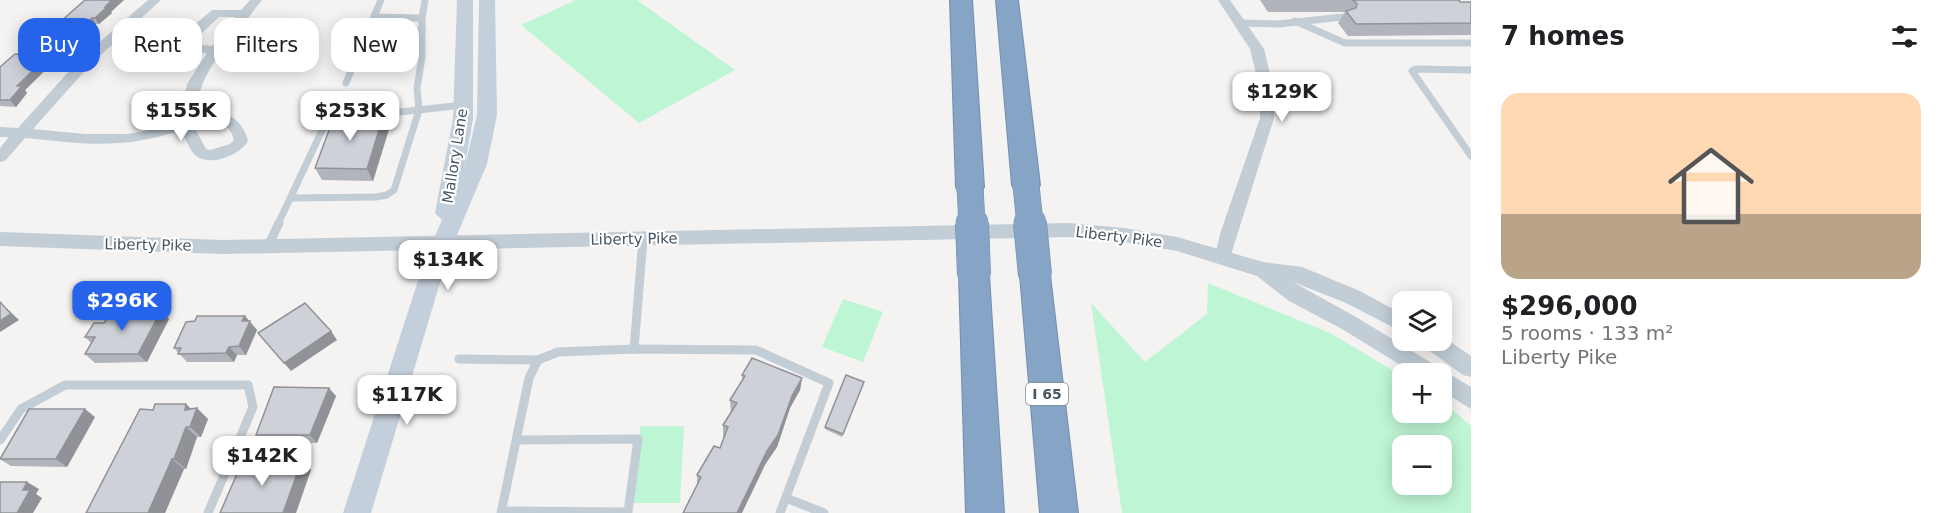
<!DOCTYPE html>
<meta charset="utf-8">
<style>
body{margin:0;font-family:"DejaVu Sans",sans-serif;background:#f2f2f2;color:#202124;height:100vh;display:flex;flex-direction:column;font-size:22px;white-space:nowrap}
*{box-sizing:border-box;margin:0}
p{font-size:20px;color:#757577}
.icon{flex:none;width:33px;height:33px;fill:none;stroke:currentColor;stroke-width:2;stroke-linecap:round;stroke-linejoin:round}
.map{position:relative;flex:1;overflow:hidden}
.drawer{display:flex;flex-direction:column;background:#fff;width:480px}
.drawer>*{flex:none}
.hud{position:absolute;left:18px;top:18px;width:570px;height:54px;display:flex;gap:12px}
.controls{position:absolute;left:1392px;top:291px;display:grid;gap:12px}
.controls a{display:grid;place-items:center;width:60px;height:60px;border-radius:12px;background:#fff;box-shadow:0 3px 15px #0003;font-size:30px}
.price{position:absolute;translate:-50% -51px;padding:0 14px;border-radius:12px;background:#fff;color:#222;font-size:20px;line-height:39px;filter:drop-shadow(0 2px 3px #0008)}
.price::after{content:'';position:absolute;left:50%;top:36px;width:18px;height:14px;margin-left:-9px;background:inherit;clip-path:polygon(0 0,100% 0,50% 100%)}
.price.selected{background:#2563eb;color:#fff}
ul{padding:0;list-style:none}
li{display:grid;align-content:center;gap:12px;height:318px;padding:0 30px}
li span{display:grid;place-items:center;height:186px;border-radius:18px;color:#555}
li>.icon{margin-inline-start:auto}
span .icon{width:108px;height:108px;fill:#fffc;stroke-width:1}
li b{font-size:26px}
h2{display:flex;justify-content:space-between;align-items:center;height:72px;padding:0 30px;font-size:26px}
.chip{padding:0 21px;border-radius:18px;background:#fff;box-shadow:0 3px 15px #0003;font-size:21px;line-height:54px}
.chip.selected{background:#2563eb;color:#fff}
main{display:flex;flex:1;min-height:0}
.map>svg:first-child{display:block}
</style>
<main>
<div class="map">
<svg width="1471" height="513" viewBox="0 0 1471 513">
<rect width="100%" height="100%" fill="#f5f2f2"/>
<g fill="#bef5d4" fill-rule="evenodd">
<polygon points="576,0 637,0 735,70 639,123 521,25"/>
<path d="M1208,283L1330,333L1402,376V412H1442V401L1471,426V513H1122L1091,303L1145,362L1207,314ZM1402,446H1442V484H1402Z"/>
<polygon points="843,299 883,312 863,362 822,347"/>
<polygon points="640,426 684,426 680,503 634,503"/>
</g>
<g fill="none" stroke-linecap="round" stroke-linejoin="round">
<defs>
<g id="motorway">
<polygon points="950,0 972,0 984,187 980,194 970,197 960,194 956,187"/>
<polygon points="996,0 1018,0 1040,185 1036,192 1026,195 1016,192 1012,185"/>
<polygon points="974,263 985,266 989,275 1004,513 966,513 959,275 963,266"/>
<polygon points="1035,263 1046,266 1050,275 1078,513 1040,513 1020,275 1024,266"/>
</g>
</defs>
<use href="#motorway" stroke="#718fb1" stroke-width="2"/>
<g stroke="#c2cdd5" stroke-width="7">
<polyline points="374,17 422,18"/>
<polyline points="1295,21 1345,43 1471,43"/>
<polyline points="1239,23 1278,24 1343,17"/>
<polyline points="368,32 422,31"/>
<polyline points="1471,70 1416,69 1412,71 1471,156"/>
<polyline points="346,83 381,0"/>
<polyline points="291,198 376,197 387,195 394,190 419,110 417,88 422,57 422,18 425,0"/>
<polyline points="278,224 327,120 350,112 400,112 463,105"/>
</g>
<g stroke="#c2cdd5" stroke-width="9">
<polyline points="268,246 279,223"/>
<polyline points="634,349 643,239"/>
<polyline points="459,359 538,360"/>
<polyline points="0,440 21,409 65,385 248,385 253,407 208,513"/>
<polyline points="786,498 824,513"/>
<polyline points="502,511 628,512 638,439 517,440"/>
<polyline points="501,513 529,378 538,360 558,352 634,349 756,350 829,383 780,513"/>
</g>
<g fill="#c2cdd5" fill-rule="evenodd">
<path d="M148,0H161L90,65L33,129L85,134H127L147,131L175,122L181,115L187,84L207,53L186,51L179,47L193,26L212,10H241L250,0H262L248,18L303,23L305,26C292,58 254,50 225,47C210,67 199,84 197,109C221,110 242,115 248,141C240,155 211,167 196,156C190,151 185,138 182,130C121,150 86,144 25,138L5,161L0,162V148L9,137H0V127L18,128L80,59ZM219,17H235L212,46L195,44L203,32ZM242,25L291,29L283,39L276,41L231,39ZM194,119C212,119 229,120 234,140L230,144L210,150L206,149L192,123Z"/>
<polygon points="1218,0 1230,0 1264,49 1274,90 1274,118 1229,261 1223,262 1217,261 1215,256 1220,234 1260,118 1260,90 1250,49"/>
</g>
<g fill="#c2cdd5" fill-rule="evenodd">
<polygon points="1068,223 1124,228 1177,237 1263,262 1302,267 1360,291 1402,314 1402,332 1346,303 1293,282 1356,317 1471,387 1471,409 1442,391 1442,374 1415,374 1342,329 1289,301 1257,276 1177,251 1124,242 1068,237 223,254 0,246 0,232 223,240"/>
<polygon points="1442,336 1471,356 1471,377 1463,375 1423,346 1420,340 1442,340"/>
</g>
<polygon fill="#c4cfdc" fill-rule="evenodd" points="457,0 473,0 473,119 464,170 477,115 479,0 495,0 497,115 487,164 448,256 371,513 343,513 426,256 442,220 435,213 453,119"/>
<use href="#motorway" fill="#86a4c5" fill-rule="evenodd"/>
<defs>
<g id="motorway-bridge-far1">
<polyline points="1026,185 1030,224"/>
<polyline points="970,187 972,224"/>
</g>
<g id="motorway-bridge">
<polyline points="972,223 974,275"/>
<polyline points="1030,223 1035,275"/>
</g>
</defs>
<use href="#motorway-bridge-far1" stroke="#718fb1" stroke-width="27" stroke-linecap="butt"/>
<use href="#motorway-bridge" stroke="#718fb1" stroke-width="34" stroke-linecap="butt"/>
<use href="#motorway-bridge-far1" stroke="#86a4c5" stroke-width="26"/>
<use href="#motorway-bridge" stroke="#86a4c5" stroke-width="33"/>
</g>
<g fill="#b1b4ba">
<polygon points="1260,0 1459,0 1460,2 1471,2 1471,35 1348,36 1338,23 1345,12 1268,12"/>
<polygon points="111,12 112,13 99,24 96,24 70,50 66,50 25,90 27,93 16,107 0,106 0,67 20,54 60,22"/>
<polygon points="390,126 373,181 322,180 315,168"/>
<polygon points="161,311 169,319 147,362 95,363 85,354 91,343 85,337 104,323"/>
<polygon points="245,316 257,330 246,355 237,355 234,362 187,362 174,348 195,321"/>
<polygon points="742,375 802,378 800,390 790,408 777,447 766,463 697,484 697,475 720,448 724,438 723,437 723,425 731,413 730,400 742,380"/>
<polygon points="863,385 842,437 825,429 825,427"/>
<polygon points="336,396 317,443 263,443 256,435"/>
<polygon points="186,404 191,409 208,419 201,437 197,437 186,469 184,469 165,513 86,513 153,410"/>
<polygon points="95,417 67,467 11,466 0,459 0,458"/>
</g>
<g fill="#909297">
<polygon points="112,0 124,0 111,12 112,13 99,24 95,18"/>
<polygon points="92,18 96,24 70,50 65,44"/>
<polygon points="61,43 66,50 25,90 27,93 16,107 10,100 17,86"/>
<polygon points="384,114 390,126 373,181 367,169"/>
<polygon points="0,302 19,320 0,332"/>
<polygon points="161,311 169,319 147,362 138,354"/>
<polygon points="245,316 257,330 246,355 239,346 242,321"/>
<polygon points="331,331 337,340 291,371 284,363"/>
<polygon points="229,347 237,355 234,362 226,353"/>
<polygon points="802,378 800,390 790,408 777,447 766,463 742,513 737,513 792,396"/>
<polygon points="329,388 336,396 317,443 310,435"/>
<polygon points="186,404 195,413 197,408 208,419 201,437 190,427 185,410"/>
<polygon points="85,409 95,417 67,467 56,459"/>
<polygon points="186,427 197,437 186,469 174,459"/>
<polygon points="172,459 184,469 165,513 148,513"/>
<polygon points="302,460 311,470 296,513 283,513"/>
<polygon points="27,482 39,489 36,494 42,498 33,513 17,513 23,490"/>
</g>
<g fill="#ced1d8" stroke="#909297" stroke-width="1.5">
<polygon points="85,0 112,0 105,7 107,7 95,18 92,18 65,44 61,43 17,86 22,86 10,100 0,100 0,67 15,54 20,54 38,37 57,22 60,22"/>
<polygon points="1353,0 1459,0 1460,2 1471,2 1471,23 1356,24 1346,11 1356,8 1357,4"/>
<polygon points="335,114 384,114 367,169 315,168"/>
<polygon points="0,302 11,314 0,321"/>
<polygon points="305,303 331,331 284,363 258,333"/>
<polygon points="112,310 161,311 138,354 85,354 95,337 85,337 94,323 104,323"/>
<polygon points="197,316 245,316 242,321 250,321 239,346 229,347 226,353 178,354 181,348 174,348 186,322 195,321"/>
<polygon points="752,358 802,378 792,396 778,435 767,451 737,513 683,513 701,477 697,475 714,446 720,448 728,427 723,425 737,403 730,400 745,376 742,375"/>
<polygon points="846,375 864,382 843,434 825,427"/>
<polygon points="274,387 329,388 310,435 256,435"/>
<polygon points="155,404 186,404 185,410 197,408 190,427 186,427 174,459 172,459 148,513 86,513 140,409 153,410"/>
<polygon points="29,409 85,409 56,459 0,459"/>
<polygon points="243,460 302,460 283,513 220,513"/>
<polygon points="0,482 27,482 23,490 30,490 17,513 0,513"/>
</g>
<g text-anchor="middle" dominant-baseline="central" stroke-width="4.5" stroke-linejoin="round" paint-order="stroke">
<rect fill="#fff" stroke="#7f8991" stroke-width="1.5" x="1026" y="383" width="42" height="22" rx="4.5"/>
<g font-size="14" font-weight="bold" fill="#485662">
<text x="1047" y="394">I 65</text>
</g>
<g font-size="15" fill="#485662" stroke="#fff">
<text transform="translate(455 156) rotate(-81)">Mallory Lane</text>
<text transform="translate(1119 237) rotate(7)">Liberty Pike</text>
<text transform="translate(634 239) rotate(-1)">Liberty Pike</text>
<text transform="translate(148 245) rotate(1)">Liberty Pike</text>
</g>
</g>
</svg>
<div class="controls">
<a><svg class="icon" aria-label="layers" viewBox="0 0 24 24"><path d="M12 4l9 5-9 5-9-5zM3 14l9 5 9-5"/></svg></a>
<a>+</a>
<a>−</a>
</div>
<b class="price" style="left:1282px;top:123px">$129K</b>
<b class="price" style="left:181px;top:142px">$155K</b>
<b class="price" style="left:350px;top:142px">$253K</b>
<b class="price" style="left:448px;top:291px">$134K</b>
<b class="price selected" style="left:122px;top:332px">$296K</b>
<b class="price" style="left:407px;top:426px">$117K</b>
<b class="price" style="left:262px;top:487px">$142K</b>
<div class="hud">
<a class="chip selected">Buy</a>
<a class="chip">Rent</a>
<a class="chip">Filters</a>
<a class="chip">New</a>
</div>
</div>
<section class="drawer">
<h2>7 homes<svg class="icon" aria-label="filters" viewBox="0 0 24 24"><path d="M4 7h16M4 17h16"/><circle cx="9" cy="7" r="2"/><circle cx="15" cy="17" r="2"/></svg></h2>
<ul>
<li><span style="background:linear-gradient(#ffd9b3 65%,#b9a48a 0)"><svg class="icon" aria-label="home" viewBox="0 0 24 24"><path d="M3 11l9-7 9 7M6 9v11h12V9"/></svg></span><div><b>$296,000</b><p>5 rooms · 133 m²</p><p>Liberty Pike</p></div></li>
</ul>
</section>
</main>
